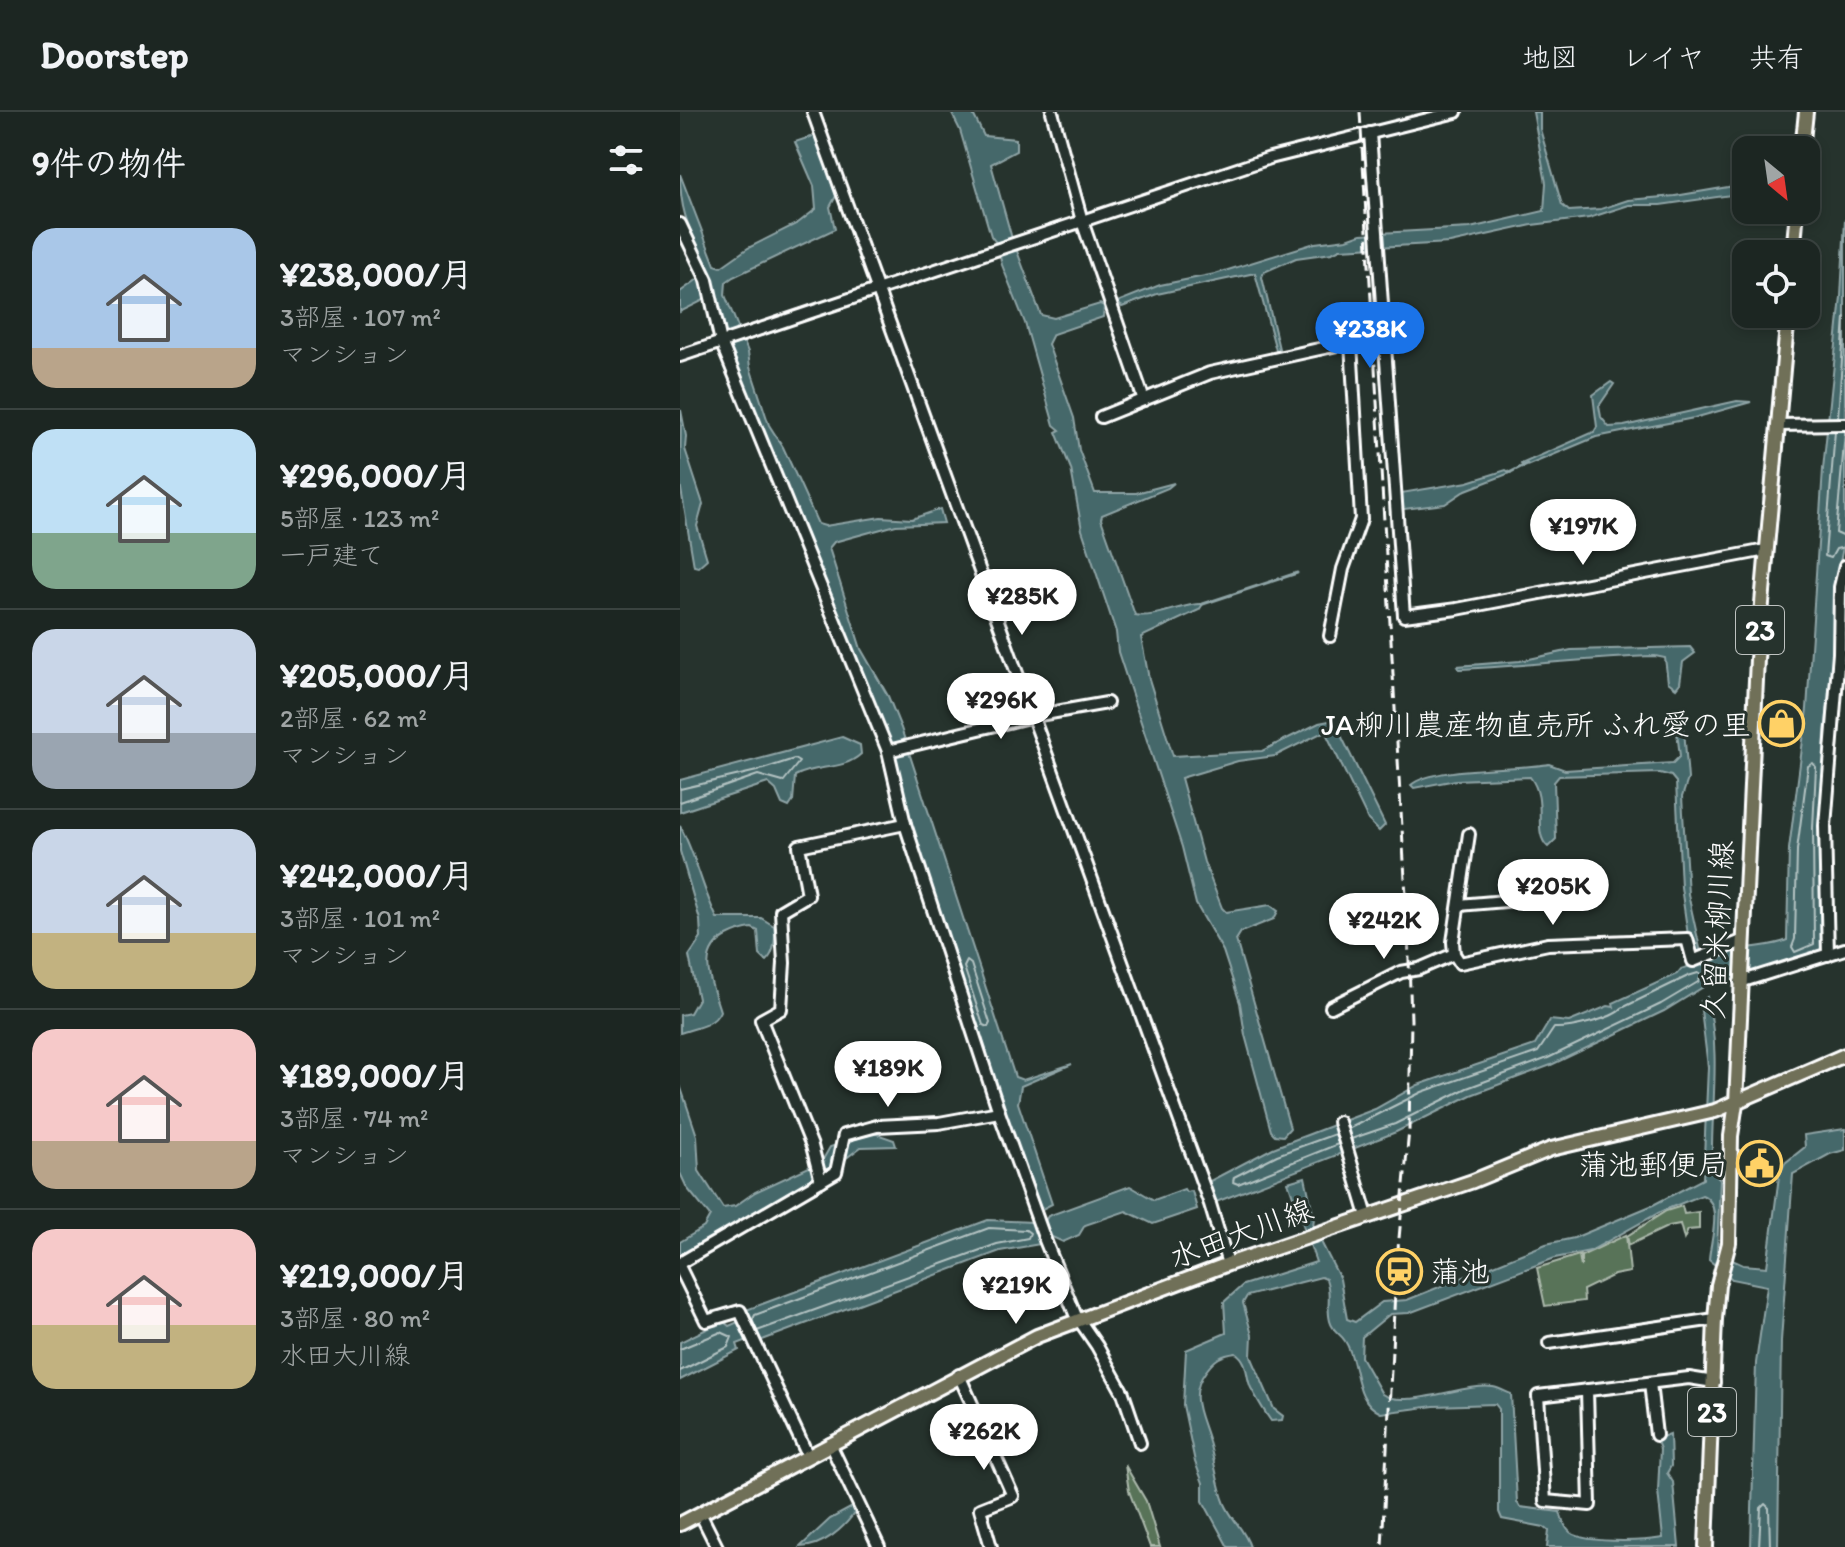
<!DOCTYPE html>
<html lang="ja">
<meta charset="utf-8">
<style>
body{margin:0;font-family:Itim,"Klee One",sans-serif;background:#29322f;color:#f1f3f6;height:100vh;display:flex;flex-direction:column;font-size:30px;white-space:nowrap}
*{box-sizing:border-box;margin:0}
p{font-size:26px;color:#a0a5a5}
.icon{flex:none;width:44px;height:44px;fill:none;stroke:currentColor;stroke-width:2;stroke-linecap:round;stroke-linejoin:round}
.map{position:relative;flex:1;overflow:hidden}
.drawer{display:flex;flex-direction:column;background:#1c2622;width:680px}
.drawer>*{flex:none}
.needle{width:52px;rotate:151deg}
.controls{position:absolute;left:1052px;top:24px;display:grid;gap:16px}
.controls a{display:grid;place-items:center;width:88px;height:88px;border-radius:16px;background:#1c2622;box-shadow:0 4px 12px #0003,0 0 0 2px #3a4340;font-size:40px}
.price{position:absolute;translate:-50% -68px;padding:0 18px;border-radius:28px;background:#fff;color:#222;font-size:26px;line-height:52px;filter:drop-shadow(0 2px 4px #0008)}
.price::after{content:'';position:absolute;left:50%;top:48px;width:24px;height:18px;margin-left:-12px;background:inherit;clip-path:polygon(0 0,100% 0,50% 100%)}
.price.active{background:#1a73e8;color:#fff}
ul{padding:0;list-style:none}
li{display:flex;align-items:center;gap:24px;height:200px;padding:0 32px}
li+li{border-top:2px solid #3a4340}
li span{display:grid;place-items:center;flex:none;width:224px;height:160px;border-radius:24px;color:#555}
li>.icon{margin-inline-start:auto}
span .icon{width:96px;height:96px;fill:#fffc;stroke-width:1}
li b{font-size:34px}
h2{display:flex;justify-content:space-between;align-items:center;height:96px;padding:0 32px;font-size:34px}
header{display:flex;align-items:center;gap:48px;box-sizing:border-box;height:112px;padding:0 40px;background:#1c2622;border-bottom:2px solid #3a4340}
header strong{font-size:38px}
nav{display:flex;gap:44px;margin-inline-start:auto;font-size:28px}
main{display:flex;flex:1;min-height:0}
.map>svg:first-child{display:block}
</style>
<header>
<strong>Doorstep</strong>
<nav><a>地図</a><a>レイヤ</a><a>共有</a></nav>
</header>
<main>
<section class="drawer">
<h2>9件の物件<svg class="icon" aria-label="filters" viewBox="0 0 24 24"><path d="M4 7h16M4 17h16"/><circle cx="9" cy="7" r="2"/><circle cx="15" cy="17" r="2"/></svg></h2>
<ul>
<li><span style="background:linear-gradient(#a9c7e8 75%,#b9a48a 0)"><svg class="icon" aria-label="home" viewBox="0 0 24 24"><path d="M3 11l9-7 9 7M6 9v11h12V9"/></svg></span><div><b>¥238,000/月</b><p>3部屋 · 107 m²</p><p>マンション</p></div></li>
<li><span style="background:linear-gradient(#bfe0f5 65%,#7fa58c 0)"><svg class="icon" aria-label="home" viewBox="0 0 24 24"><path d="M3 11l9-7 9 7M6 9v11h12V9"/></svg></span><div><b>¥296,000/月</b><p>5部屋 · 123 m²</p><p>一戸建て</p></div></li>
<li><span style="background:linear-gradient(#c9d6e8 65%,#9aa5b1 0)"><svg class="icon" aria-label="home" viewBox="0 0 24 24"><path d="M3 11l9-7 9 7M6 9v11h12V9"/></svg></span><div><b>¥205,000/月</b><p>2部屋 · 62 m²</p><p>マンション</p></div></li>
<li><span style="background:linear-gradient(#c9d6e8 65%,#c2b280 0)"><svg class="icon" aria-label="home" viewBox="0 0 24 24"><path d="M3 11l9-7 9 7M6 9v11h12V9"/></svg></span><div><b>¥242,000/月</b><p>3部屋 · 101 m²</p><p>マンション</p></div></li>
<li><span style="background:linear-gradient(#f6c9c9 70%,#b9a48a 0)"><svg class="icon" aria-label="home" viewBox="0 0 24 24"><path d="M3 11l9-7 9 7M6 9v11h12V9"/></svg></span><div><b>¥189,000/月</b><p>3部屋 · 74 m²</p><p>マンション</p></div></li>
<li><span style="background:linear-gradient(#f6c9c9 60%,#c2b280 0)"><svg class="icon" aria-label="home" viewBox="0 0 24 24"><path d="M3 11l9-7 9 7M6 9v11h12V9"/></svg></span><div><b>¥219,000/月</b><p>3部屋 · 80 m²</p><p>水田大川線</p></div></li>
</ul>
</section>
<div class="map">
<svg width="1165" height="1435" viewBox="0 0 1165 1435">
<rect width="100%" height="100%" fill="#26332d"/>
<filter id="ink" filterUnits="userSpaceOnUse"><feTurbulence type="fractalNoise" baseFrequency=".0125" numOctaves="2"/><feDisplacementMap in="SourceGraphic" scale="16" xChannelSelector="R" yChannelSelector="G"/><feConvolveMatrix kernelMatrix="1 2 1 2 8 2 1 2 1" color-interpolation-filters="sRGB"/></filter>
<g filter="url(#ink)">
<g fill="#587359" stroke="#acb9ac" stroke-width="2">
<polygon points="1002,1094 1004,1102 1019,1100 1019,1117 1008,1118 1004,1127 1000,1112 989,1114 949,1133 947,1124 986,1099"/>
<polygon points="946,1123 950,1160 934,1163 903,1178 904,1189 865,1194 857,1156 899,1143 901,1155 901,1144"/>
<polygon points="445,1353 466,1389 480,1435 470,1435 449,1379"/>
</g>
<g fill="#44686a" stroke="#8fa4a6" stroke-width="2">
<path d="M271,0H292L304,24L336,27V39L311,52L331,123L361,203L374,206L420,192L424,194L423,205L373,222L368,232L394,306L399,338L415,381H456L494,371L488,376L422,403L421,407L455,503C476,507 506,490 523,492L519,498L461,525L469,567L493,644L582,639L639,611L649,609L656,613L705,713L699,719L688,708L645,619L595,644L558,649L501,666L524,750L542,796L546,800L590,793L598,799L594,807L561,820L556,828L610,1016L603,1024L595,1023L591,1019L565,923L560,891L543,839L516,792L502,735L438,540L436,520L402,418L391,357L376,320L380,318L374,313L345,211L322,153L317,132L311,124L280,18Z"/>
<polygon points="853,0 860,0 860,17 882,93 889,99 921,97 948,88 995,84 1066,72 1066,81 980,93 949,93 909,106 852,113 770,131 660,137 652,141 616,146 584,160 582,165 600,241 597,242 575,161 477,182 442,195 437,190 480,173 535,162 635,131 667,127 681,122 790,116 864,99 866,71"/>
<path d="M136,23L156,84L150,95L155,117L53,165L46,170L45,183L68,240L70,255L89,313L103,335L138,412L145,414L201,405L232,407L260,397L264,411L216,413L154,430L149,436L181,537L208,584L221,616L335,965L343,968L392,952L341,974L338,991L372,1092L360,1098L303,939L210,653L121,412L38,208L33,176H23L24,188L0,200V180L18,167L32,169C17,125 0,113 0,62L35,153L41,155L68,136L118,111L136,97L134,74L115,30Z"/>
<path d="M1165,107V426L1156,469L1154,539L1145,620L1141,716L1143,839L1085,859L1025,874L984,899L871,953L791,983L716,1020L536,1090L525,1075L528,1070L593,1036L695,997L738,973L855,933L870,908L889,910L928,894L934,895L933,891L997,862L1001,857C1022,851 1042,842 1063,837C1079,833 1091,835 1107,828L1109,737L1127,597L1143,357L1161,185Z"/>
<polygon points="931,270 934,272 919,294 921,305 929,315 944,314 1057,289 1071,290 1014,306 916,325 844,355 841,352 914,320 917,315 913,283"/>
<polygon points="1,298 6,324 5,337 23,392 17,414 27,447 18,455 14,454 0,371"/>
<polygon points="826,358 830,361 786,378 765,392 724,397 720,394 721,381 788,370"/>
<path d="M1010,535L1015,541L1003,550L1000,571L996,576L988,570L985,546L975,544C909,546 845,554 779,557L778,554L840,549L891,538Z"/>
<path d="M999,602L1003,605L1008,667L1002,685L1008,782L1021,841L1011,844L1001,775L996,670L991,664L980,661L879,664L874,670L876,727L868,735C851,720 869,689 850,665L776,668L734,676L731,673C753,654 836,658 869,652L885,658L993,651L1000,644L995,604Z"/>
<path d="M162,625L180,633L181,642C163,659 137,652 115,664L113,689L109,695L102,692L96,678L88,671L0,700V668Z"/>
<path d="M0,714C16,743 22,776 37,806H81L94,814C96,825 95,841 86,849L80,843L78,819L72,816C63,817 55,820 47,824C15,841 32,872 40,899C34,914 14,916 0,921V903L10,901L18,887L9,844L21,826L20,808L0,739Z"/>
<path d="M1027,885C1042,943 1030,1001 1032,1059L1040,1068L1037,1141L1063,1153L1087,1155L1099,1064L1105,1051L1125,1035L1124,1023L1165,1017V1038L1150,1042L1113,1062L1101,1229L1098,1435H1071L1076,1251L1087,1174L1052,1167L1029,1148C1030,1129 1044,1092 1022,1083L982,1099L910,1139L875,1146L729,1201L710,1202L682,1225L681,1245L702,1282C724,1298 784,1271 813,1275C819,1276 826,1280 831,1282L837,1390L840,1395L880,1400C882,1406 884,1414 888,1418C899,1433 965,1429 983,1426L978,1379L980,1337L976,1327L990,1322L991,1354L987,1361L993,1370L999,1435H867L869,1419L864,1415L822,1407L819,1400V1297L815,1292L754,1294L701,1301C672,1288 680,1251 665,1229C660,1221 653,1220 650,1209C646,1194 652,1183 646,1167L641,1165L567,1184L563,1191L572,1223L571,1244L594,1297L603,1304L602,1308L591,1309C584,1299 577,1287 571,1276C565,1263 569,1250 556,1241C541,1243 535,1247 526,1259C507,1284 522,1304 529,1330C535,1350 537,1373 545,1392C552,1408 565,1418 570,1435H548L523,1389V1371L515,1350L503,1293L506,1238L546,1221L544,1190L563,1173L636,1150L608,1070L625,1065L634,1106L633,1114L660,1167L667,1207L675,1210L702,1190L727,1188L866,1132L894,1126L973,1093L1023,1067L1028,955L1020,890Z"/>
<polygon points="0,973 17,1024 19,1059 43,1096 55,1094 75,1080 142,1049 150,1035 194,1021 214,1028 216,1034 181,1035 144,1063 0,1145 0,1130 24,1115 30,1104 7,1076 0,1061"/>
<polygon points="450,1074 474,1088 504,1077 506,1080 512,1079 517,1097 473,1112 446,1099 405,1113 399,1123 383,1130 370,1124 358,1127 360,1132 320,1139 77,1230 73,1226 57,1232 59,1238 0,1268 0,1230 43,1209 49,1214 65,1207 63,1201 66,1198 308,1108 352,1110 354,1113 365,1109 368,1104"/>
<path d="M176,1393L177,1397C165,1416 143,1435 120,1435L150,1407Z"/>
</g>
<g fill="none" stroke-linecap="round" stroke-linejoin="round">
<g stroke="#b4c3c3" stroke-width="2">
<polyline points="1158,305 1165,205"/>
<polyline points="1155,319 1145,444 1151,446 1156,437 1165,435"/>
<polyline points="1165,321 1156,421 1165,425"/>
<polygon points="1133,651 1136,655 1133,716 1134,832 1115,840 1112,835 1115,827 1117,738 1128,654"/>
<polyline points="0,677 77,659 114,647 119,650 103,670 78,663 0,690"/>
<polygon points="287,849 291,852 310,911 308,915 303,913 284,855"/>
<path d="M668,1017L742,980L858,940L874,916C889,917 933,907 942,896L1008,864L1018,861L1022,863L1018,870L981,892L868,946L787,976L715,1012L671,1027"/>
<polyline points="655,1022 597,1043 554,1065 553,1070 558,1072 658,1032"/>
<polyline points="72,1209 75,1203 309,1116 346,1118 350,1121 348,1126 317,1132 77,1219"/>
<polyline points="0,1237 41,1220 52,1225 48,1235 0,1259"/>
<polyline points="1079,1435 1081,1396 1085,1392 1089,1396 1090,1435"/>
</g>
<g stroke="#8fa4a6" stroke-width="3">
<polyline points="1080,28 1081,35"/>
<polyline points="829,361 847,352"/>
<polyline points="523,492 617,461"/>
</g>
<defs>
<g id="minor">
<polyline points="133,0 530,1092 548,1152"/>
<polyline points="372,0 402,109 464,288"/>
<polyline points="690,21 724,504 777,497 1086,438"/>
<polyline points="0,112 27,168 41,230 208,639 225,712 319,1000 365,1128 395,1202 417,1234 443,1281 460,1331"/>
<polyline points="0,244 590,46 776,0"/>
<polyline points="421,305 530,261 671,230 681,407 663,457 650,524"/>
<polyline points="1098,313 1165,312"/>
<polyline points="208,639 353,604 427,591"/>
<polyline points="789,722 773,830 774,842 780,851 868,832 1007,827 1013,849 1062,829"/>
<polyline points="779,793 837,788"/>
<polyline points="1148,843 1145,714 1159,541 1160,475 1165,454"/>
<polyline points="1060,870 1165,837"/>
<polyline points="651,895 721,860 739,857 774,842"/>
<polyline points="659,1010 687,1104"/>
<polyline points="141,1069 132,1034 81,908 101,897 104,851 101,799 128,783 119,734 225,712"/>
<polyline points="0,1151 156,1060 164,1023 197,1014 259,1011 319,1000"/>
<polyline points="0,1156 26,1209 60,1199 128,1344"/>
<polyline points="869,1231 1035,1207"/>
<polyline points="279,1263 333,1384 300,1397 311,1435"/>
<polyline points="970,1271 976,1323"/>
<polyline points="907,1278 910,1393 865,1389 858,1284 1009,1266 1034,1270"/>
<polyline points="150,1332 199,1435"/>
<polyline points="20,1401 37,1435"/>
</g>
<g id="major">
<polyline points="1122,38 1126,0"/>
<polyline points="1113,142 1117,98"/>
<polyline points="0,1412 357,1224 548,1152 793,1069 871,1037 1035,999 1165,943"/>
<polyline points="1026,1435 1035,1207 1038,1173 1049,1131 1051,1024 1056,991 1077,547 1108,202"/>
</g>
</defs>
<use href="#minor" stroke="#fff" stroke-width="16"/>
<use href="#major" stroke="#fff" stroke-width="18"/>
<use href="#minor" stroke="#26332d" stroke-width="10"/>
<use href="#major" stroke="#706f59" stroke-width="12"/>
<polyline stroke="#fff" stroke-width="3" stroke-dasharray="12 6" stroke-linecap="butt" points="680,0 728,818 731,908 729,1018 716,1159 702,1435"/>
</g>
</g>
<defs>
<symbol id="shop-ring" viewBox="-11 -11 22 22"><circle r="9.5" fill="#26332d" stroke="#ffd166" stroke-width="1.5"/><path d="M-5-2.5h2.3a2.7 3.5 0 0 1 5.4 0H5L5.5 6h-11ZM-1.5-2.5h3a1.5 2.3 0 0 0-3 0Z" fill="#ffd166"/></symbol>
<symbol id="civic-ring" viewBox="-11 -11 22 22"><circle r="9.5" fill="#26332d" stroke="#ffd166" stroke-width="1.5"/><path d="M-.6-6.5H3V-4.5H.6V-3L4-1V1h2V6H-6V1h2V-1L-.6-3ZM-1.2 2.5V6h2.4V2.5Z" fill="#ffd166"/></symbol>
<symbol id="station-ring" viewBox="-11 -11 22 22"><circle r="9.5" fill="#26332d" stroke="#ffd166" stroke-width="1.5"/><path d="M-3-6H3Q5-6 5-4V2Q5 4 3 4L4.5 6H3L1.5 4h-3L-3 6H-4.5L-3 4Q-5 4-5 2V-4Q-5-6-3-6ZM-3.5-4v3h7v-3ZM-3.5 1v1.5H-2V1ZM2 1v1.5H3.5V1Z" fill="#ffd166"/></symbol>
</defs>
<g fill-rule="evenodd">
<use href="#shop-ring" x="1076" y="586" width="51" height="51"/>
<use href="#civic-ring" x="1054" y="1026" width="51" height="51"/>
<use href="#station-ring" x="694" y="1134" width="51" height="51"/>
</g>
<g text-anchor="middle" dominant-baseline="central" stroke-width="6" stroke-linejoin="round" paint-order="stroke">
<g fill="#26332d" stroke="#bec2c0" stroke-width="2">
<rect x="1056" y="494" width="48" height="48" rx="6"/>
<rect x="1008" y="1276" width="48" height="48" rx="6"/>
</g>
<g font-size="28" font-weight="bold" fill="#fff">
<text x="1080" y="518">23</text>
<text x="1032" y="1300">23</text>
</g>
<g font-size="30" fill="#fff" stroke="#26332d" text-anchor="end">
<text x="1071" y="612">JA柳川農産物直売所 ふれ愛の里</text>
<text x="1048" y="1052">蒲池郵便局</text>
<text x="750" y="1159" text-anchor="start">蒲池</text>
</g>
<g font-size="30" fill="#fff" stroke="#26332d">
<text transform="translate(1037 818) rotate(-87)">久留米柳川線</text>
<text transform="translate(561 1121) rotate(-20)">水田大川線</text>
</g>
</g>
</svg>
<div class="controls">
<a><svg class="needle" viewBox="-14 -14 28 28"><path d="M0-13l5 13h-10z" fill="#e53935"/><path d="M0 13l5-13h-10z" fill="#a0a5a5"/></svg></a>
<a><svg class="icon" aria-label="locate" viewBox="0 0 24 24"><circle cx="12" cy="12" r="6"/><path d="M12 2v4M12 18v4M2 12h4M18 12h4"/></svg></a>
</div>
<b class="price active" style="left:690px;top:258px">¥238K</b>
<b class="price" style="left:903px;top:455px">¥197K</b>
<b class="price" style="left:342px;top:525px">¥285K</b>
<b class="price" style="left:321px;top:629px">¥296K</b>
<b class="price" style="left:873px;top:815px">¥205K</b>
<b class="price" style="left:704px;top:849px">¥242K</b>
<b class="price" style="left:208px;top:997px">¥189K</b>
<b class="price" style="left:336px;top:1214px">¥219K</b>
<b class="price" style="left:304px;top:1360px">¥262K</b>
</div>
</main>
